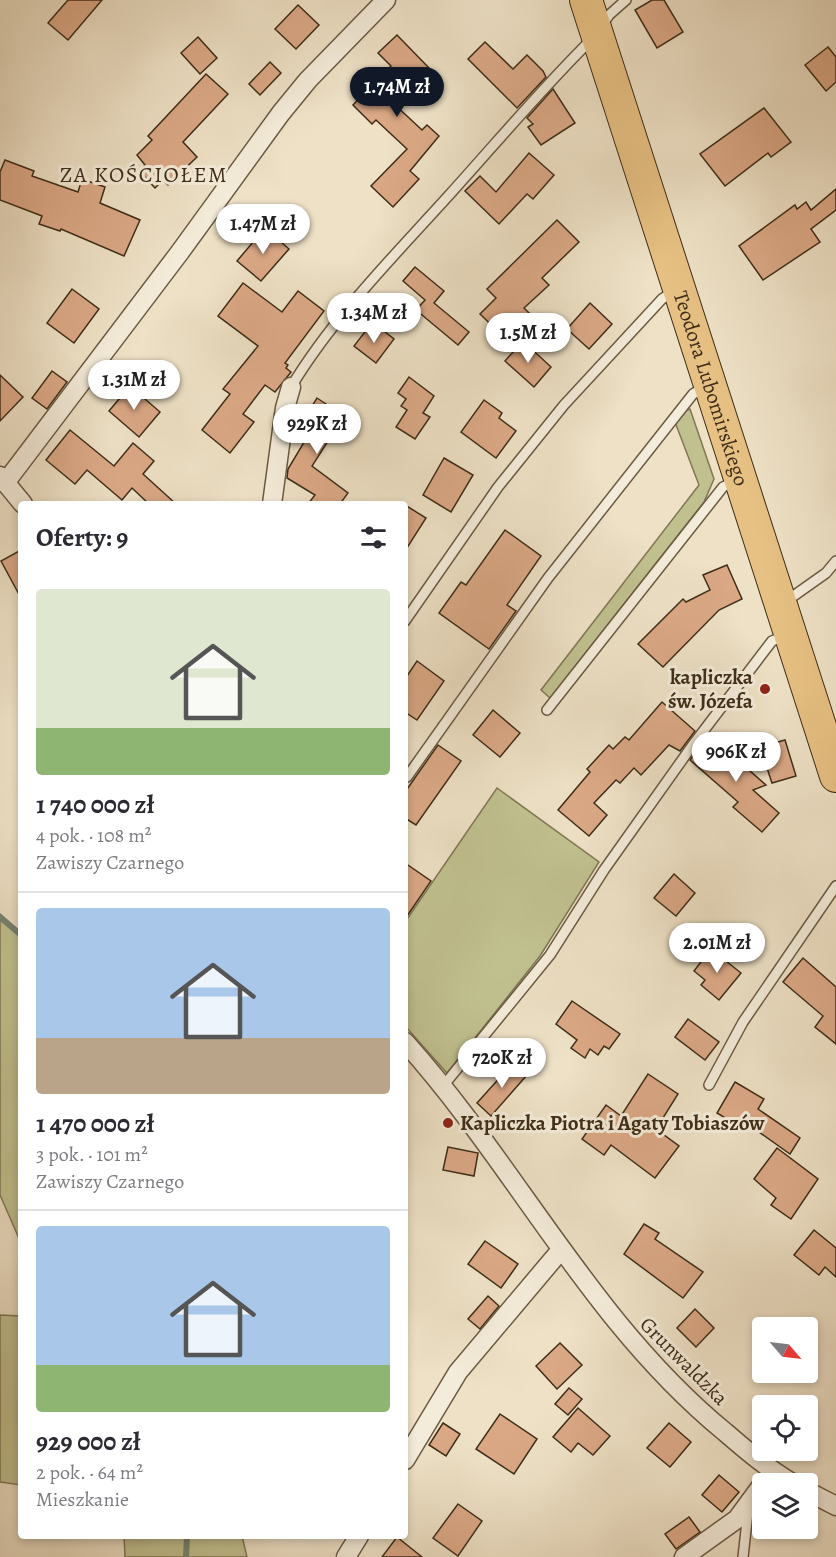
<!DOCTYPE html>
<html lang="pl">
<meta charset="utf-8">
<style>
body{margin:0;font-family:Alegreya,serif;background:#f2f2f3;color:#2b2b33;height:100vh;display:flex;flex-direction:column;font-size:22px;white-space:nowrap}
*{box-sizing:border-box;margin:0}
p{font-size:20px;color:#7c7c81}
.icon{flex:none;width:33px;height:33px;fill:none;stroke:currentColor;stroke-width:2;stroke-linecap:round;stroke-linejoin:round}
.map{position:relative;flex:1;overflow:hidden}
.panel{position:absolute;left:18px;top:501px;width:390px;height:1038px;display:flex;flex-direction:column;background:#fff;border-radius:6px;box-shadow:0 3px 9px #0003}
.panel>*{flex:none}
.needle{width:39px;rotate:118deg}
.buttons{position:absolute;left:752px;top:1317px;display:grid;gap:12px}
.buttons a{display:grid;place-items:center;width:66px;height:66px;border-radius:6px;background:#fff;box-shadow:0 3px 9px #0003;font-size:30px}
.price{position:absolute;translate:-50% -51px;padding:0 14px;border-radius:21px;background:#fff;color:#222;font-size:20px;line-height:39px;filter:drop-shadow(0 2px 3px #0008)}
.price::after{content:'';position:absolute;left:50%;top:36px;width:18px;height:14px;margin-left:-9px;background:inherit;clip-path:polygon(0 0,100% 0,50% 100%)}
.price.selected{background:#111827;color:#fff}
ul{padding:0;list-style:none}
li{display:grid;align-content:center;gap:12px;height:318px;padding:0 18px}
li+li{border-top:2px solid #e1e1e2}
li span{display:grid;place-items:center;height:186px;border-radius:6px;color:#555}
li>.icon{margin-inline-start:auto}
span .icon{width:108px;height:108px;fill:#fffc;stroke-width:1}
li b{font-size:26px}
h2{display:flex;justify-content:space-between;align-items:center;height:72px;padding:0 18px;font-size:26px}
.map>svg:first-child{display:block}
</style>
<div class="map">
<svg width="836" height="1557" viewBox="0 0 836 1557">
<rect width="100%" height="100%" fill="#eee1c6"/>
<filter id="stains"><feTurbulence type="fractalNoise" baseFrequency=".00333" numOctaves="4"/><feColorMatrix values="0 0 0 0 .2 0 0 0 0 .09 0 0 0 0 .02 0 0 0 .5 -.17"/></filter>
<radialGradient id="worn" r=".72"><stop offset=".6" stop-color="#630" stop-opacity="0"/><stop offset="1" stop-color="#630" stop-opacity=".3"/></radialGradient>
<g fill="#c1c190" stroke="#807754" stroke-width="1.5">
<polygon points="690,409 714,479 704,502 550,698 541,690 699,485 675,422 680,413"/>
<polygon points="497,788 599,862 540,956 447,1073 405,1026 405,922"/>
<polygon points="0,914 21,933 21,1243 0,1195"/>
<polygon points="0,1315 20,1316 21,1485 0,1482"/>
<polygon points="124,1536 242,1536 247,1557 125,1557"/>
</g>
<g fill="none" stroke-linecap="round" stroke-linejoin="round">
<g stroke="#758474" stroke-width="6">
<polyline points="0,917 21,935"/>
<polyline points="186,1557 187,1536"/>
</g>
</g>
<g fill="#dba886" stroke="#3f2d18" stroke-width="1.5">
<polygon points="68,0 102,0 68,40 48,23"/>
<polygon points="652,0 664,0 683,32 657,48 635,10"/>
<polygon points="298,5 319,25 296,49 275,29"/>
<polygon points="397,35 429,68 393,103 422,130 427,125 439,136 410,171 419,179 393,207 371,186 407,149 376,120 372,124 353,105 391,66 378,53"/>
<polygon points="198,37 217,58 200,74 181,53"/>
<polygon points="485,42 513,69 527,55 543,71 546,77 517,108 468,59"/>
<polygon points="828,47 836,57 836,82 826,91 805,65"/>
<polygon points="270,62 281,73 260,95 249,84"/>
<polygon points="206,74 228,94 183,142 197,157 168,185 163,180 155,188 139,171 145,165 137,155 152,140 148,136"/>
<polygon points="553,89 575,123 541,145 528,127 533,124 527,118"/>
<polygon points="764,108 791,142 771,157 768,153 725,186 700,154"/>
<polygon points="529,153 554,175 533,199 527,194 499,224 465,191 480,176 496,192"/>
<polygon points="5,160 34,171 32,176 78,192 82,179 105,187 100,203 140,220 124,256 61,229 60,231 39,224 42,216 0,200 0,172"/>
<polygon points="836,189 836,210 811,229 820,242 763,280 739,246 795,205 797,209 806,202 811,210"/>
<polygon points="557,220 579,242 542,278 549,285 524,308 536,320 512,345 480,314 496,298 487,289"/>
<polygon points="265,228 289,249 261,281 237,261"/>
<polygon points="415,267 444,291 434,303 469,332 458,345 416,310 425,300 403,281"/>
<polygon points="243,283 282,312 298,291 324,311 285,363 288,365 286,368 291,372 275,392 265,385 243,414 254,422 230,453 202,430 230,394 223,389 258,346 218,316"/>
<polygon points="72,289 99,309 74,343 47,323"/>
<polygon points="590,303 612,324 589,349 567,329"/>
<polygon points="368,328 375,333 380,328 394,339 376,363 354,346"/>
<polygon points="523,341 551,367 534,387 505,361"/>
<polygon points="52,371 67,382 47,409 32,398"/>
<polygon points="0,375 23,397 0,421"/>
<polygon points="409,377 434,396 423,413 430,417 415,439 396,427 407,410 401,406 406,399 398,393"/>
<polygon points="130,386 160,412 139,437 109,411"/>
<polygon points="317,398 344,416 312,466 348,493 340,504 308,504 315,495 287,478 288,469 309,434 299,427"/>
<polygon points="484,400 502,413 499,418 516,431 496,458 461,432"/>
<polygon points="70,430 114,466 133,443 154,461 143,474 176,504 149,504 132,488 122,500 87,470 75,484 46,460"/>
<polygon points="444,458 473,475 451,512 423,495"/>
<polygon points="405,505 426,518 405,551"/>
<polygon points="505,530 541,556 507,605 516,611 489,649 439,613 461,582 466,585"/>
<polygon points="21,550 21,598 1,561"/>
<polygon points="727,565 742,599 719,610 663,667 638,644 683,599 686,602 710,590 703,575"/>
<polygon points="417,661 444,681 417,720 405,712 405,679"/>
<polygon points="662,702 695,731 680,751 669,745 641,775 634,768 620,783 616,780 594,803 607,815 589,836 558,810 590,772 587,769 609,745 613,749 625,737 629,740"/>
<polygon points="493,710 520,733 500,757 473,735"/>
<polygon points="705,740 714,748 718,743 766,785 753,790 779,813 762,832 733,807 738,802 690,760"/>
<polygon points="785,740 796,776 772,783 760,747"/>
<polygon points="438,745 461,761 416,825 405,818 405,792"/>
<polygon points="405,863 431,881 405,919"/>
<polygon points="674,874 695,893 676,916 654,898"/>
<polygon points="711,949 741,973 719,1000 701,985 705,980 694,971"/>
<polygon points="803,958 836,987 836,1044 815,1027 823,1016 783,982"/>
<polygon points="572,1001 620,1034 609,1049 604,1046 598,1055 590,1049 585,1058 571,1048 577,1040 556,1024"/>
<polygon points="688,1019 719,1042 705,1060 675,1037"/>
<polygon points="514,1062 527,1075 491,1116 477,1103"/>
<polygon points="648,1074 678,1094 656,1129 679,1146 655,1178 611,1145 604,1155 582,1139 606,1105 621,1116"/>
<polygon points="735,1082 764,1099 758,1109 800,1138 790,1154 749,1125 745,1130 717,1113"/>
<polygon points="448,1147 478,1153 474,1176 443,1170"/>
<polygon points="777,1148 818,1179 791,1219 771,1205 776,1198 754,1179"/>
<polygon points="644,1224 659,1233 655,1239 703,1272 683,1298 624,1254"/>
<polygon points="814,1230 836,1248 836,1277 825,1267 819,1275 794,1255"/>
<polygon points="485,1241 518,1264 501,1288 468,1264"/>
<polygon points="488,1296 499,1306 480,1329 468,1319"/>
<polygon points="695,1309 714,1328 696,1347 677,1328"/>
<polygon points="560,1343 582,1365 557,1389 536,1366"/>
<polygon points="569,1388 582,1399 568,1415 555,1404"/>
<polygon points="578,1408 610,1436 593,1455 578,1443 571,1452 553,1437"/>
<polygon points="500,1414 537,1439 514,1474 476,1449"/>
<polygon points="443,1423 460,1434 446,1456 429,1445"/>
<polygon points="669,1423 691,1442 670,1467 647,1448"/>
<polygon points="719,1475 739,1492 722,1512 702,1495"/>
<polygon points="458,1504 482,1521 458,1556 433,1538"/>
<polygon points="689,1517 700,1532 676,1549 665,1534"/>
<polygon points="397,1537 422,1557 382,1557"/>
</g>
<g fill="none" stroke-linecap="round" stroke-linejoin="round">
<defs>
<g id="service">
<polyline points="601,27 609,15 626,0"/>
<path d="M291,387C334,316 395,255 451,193C498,141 543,87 593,38"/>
<polyline points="785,602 826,573 836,561"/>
<polyline points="405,621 498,487 564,405 662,299 674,291"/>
<polyline points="547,710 723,487 735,481"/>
<polyline points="407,777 548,578 693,394 705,387"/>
<polyline points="444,1085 550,955 604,870 692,746 772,641 785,636"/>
<polyline points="709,1085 743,1022 836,886"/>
<polyline points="743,1557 748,1512"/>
</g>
<g id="minor">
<polyline points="0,476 23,504"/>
<polyline points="5,483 180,252 281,113 308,80 386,0"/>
<polyline points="272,504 285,408 291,387"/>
<path d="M405,1042C518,1168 591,1322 725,1432C747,1451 768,1469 794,1484"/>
<polyline points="405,1460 458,1372 560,1251"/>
<polyline points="807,1491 836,1506"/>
<polyline points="346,1557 359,1536"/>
<polyline points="684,1557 737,1519 762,1485"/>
</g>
<g id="trunk">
<path id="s1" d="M586,0L836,776"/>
</g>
</defs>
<use href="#service" stroke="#6b5a44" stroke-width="12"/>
<use href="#minor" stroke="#6b5a44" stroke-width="21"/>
<use href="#trunk" stroke="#3f2d18" stroke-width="34"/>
<use href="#service" stroke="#f4ecda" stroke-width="9"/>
<use href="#minor" stroke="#f4ecda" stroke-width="18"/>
<use href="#trunk" stroke="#e7c083" stroke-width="32"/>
</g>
<g fill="#8f2418" stroke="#f4ecda" stroke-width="2">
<circle cx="765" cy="689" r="6"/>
<circle cx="448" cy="1123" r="6"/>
</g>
<g text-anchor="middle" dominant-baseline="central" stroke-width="6" stroke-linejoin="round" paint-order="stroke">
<g font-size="21" fill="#3f2d18" stroke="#f4ecda">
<text stroke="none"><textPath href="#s1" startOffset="408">Teodora Lubomirskiego</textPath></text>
<text transform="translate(684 1361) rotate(45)">Grunwaldzka</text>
</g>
<g font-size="21" font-weight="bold" fill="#3f2d18" stroke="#f4ecda" text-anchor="end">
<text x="753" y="677">kapliczka<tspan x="753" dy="24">św. Józefa</tspan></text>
<text x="460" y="1123" text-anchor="start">Kapliczka Piotra i Agaty Tobiaszów</text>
</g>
<g font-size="22" letter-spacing="1.5" fill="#3f2d18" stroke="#f4ecda">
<text x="144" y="175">ZA KOŚCIOŁEM</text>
</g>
</g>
<rect width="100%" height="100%" filter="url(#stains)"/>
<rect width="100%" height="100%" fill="url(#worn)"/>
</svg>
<div class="buttons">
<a><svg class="needle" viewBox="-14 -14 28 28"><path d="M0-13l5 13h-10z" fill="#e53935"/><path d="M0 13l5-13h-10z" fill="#7c7c81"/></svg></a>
<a><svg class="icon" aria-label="locate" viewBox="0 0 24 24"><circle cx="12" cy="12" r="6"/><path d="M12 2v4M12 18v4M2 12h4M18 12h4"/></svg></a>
<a><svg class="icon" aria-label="layers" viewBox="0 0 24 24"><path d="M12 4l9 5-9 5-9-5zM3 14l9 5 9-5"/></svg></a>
</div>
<b class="price selected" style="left:397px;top:118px">1.74M zł</b>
<b class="price" style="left:263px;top:255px">1.47M zł</b>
<b class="price" style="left:374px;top:344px">1.34M zł</b>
<b class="price" style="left:528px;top:364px">1.5M zł</b>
<b class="price" style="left:134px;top:411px">1.31M zł</b>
<b class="price" style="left:317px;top:455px">929K zł</b>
<b class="price" style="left:736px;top:783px">906K zł</b>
<b class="price" style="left:717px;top:974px">2.01M zł</b>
<b class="price" style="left:502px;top:1089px">720K zł</b>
<section class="panel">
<h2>Oferty: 9<svg class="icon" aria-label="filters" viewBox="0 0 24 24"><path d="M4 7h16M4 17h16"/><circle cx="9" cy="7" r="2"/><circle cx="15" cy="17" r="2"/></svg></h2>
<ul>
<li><span style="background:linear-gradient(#dfe7d0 75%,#8fb573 0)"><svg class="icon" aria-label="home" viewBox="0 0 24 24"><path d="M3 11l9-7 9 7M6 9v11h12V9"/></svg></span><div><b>1 740 000 zł</b><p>4 pok. · 108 m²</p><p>Zawiszy Czarnego</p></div></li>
<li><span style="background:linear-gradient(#a9c7e8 70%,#b9a48a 0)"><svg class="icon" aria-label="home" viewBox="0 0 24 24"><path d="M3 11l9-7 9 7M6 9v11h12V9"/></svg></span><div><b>1 470 000 zł</b><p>3 pok. · 101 m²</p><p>Zawiszy Czarnego</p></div></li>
<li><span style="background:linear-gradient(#a9c7e8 75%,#8fb573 0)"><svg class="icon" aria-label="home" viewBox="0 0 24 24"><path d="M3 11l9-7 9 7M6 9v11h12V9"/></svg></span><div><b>929 000 zł</b><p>2 pok. · 64 m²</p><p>Mieszkanie</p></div></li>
</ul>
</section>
</div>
